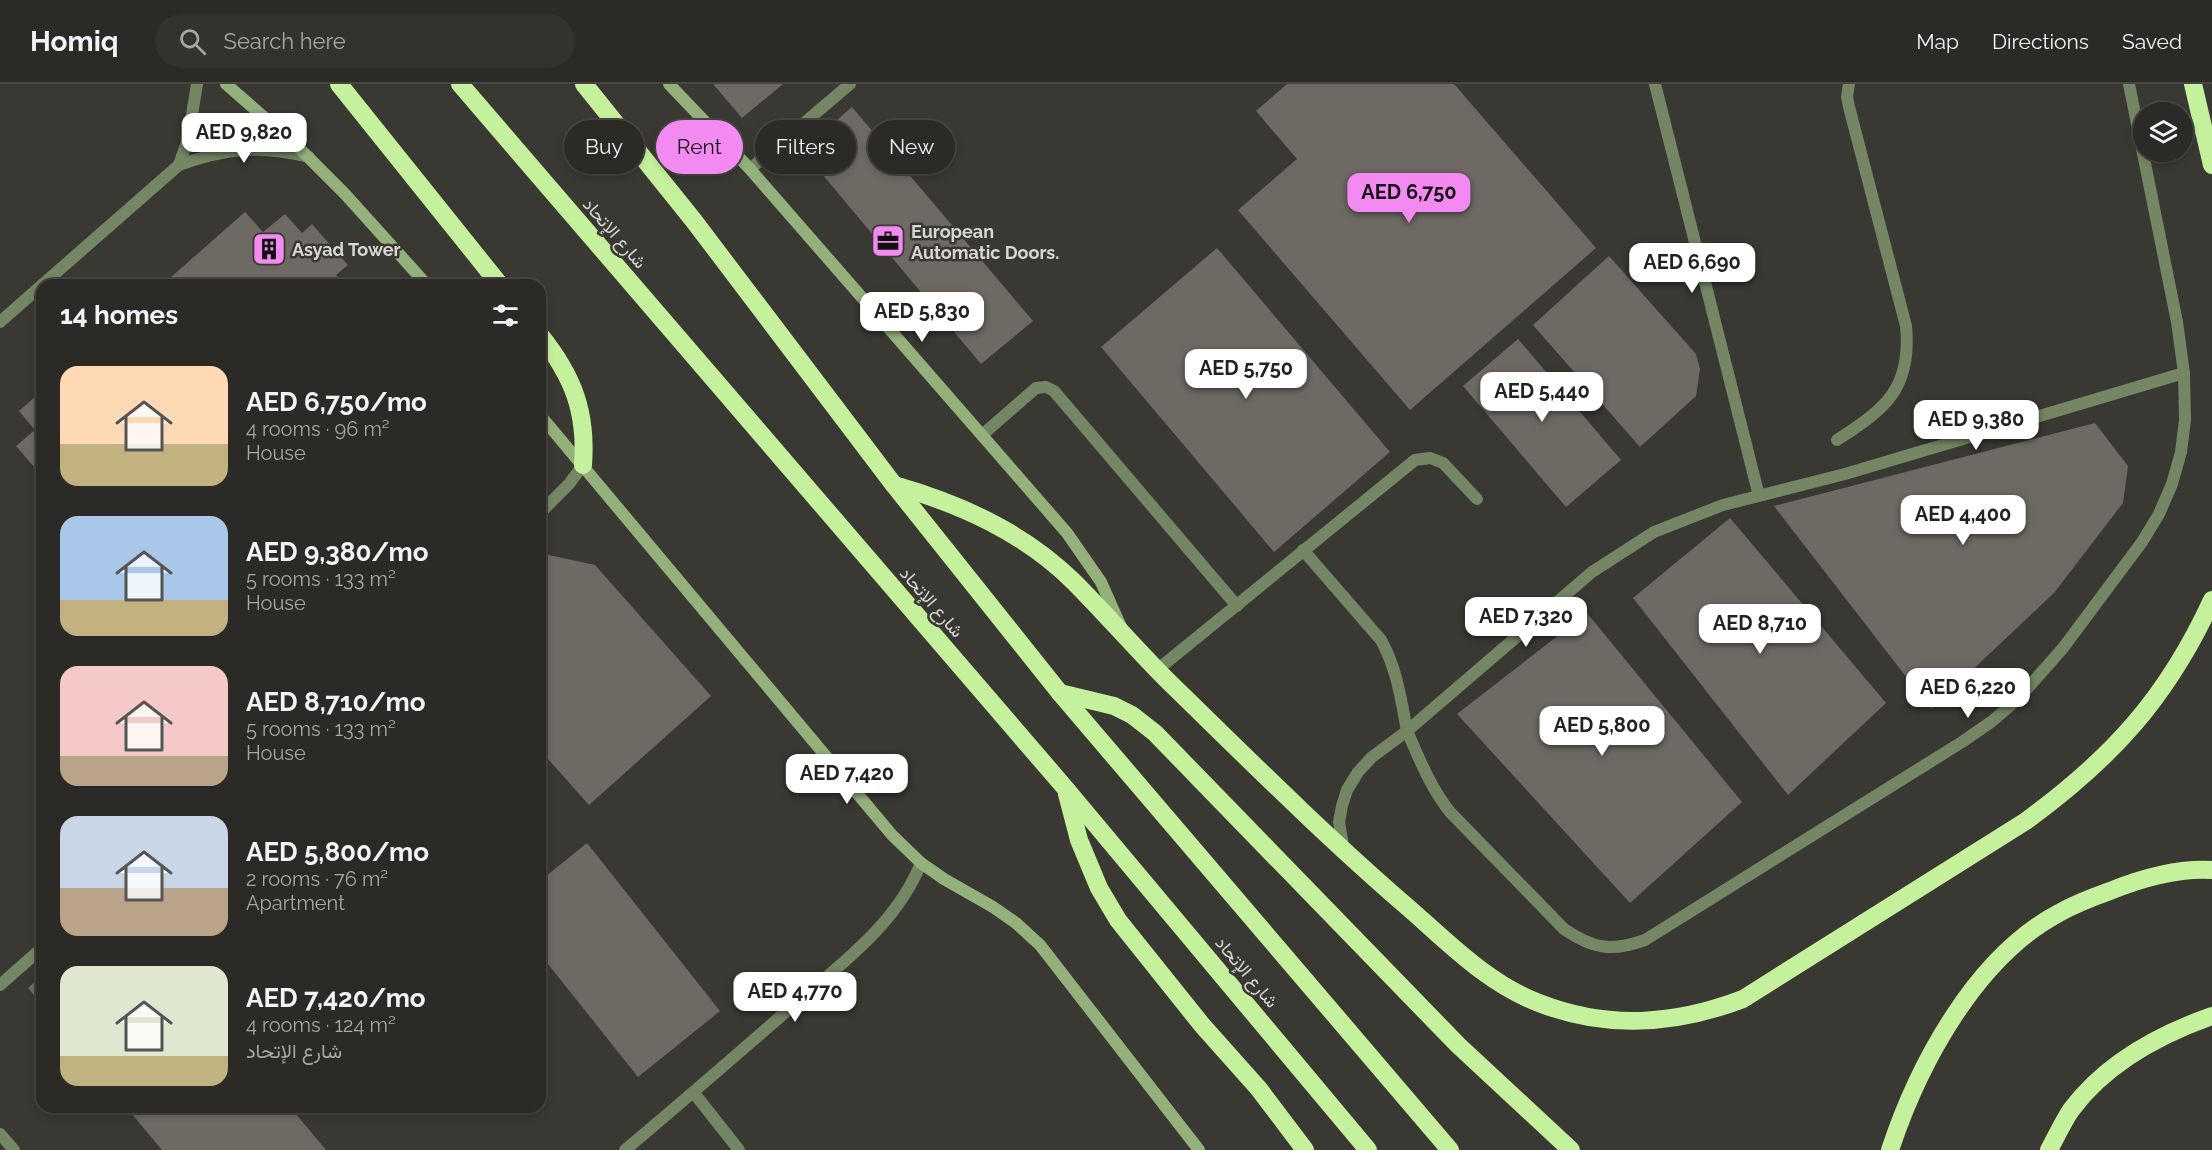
<!DOCTYPE html>
<meta charset="utf-8">
<style>
body{margin:0;font-family:Raleway,Vazirmatn,sans-serif;background:#33322e;color:#f1f3f6;height:100vh;display:flex;flex-direction:column;font-size:22px;white-space:nowrap}
*{box-sizing:border-box;margin:0}
p{font-size:20px;color:#a6a7a7}
.icon{flex:none;width:33px;height:33px;fill:none;stroke:currentColor;stroke-width:2;stroke-linecap:round;stroke-linejoin:round}
.map{position:relative;flex:1;overflow:hidden}
.sheet{position:absolute;left:36px;top:195px;width:510px;height:834px;display:flex;flex-direction:column;background:#2b2a26;border-radius:18px;box-shadow:0 3px 9px #0003,0 0 0 2px #474643}
.sheet>*{flex:none}
.top-card{position:absolute;left:564px;top:36px;width:570px;height:54px;display:flex;gap:12px}
.fabs{position:absolute;left:2133px;top:18px;display:grid;gap:12px}
.fabs a{display:grid;place-items:center;width:60px;height:60px;border-radius:50%;background:#2b2a26;box-shadow:0 3px 9px #0003,0 0 0 2px #474643;font-size:30px}
.price{position:absolute;translate:-50% -51px;padding:0 14px;border-radius:12px;background:#fff;color:#222;font-size:20px;line-height:39px;filter:drop-shadow(0 2px 3px #0008)}
.price::after{content:'';position:absolute;left:50%;top:36px;width:18px;height:14px;margin-left:-9px;background:inherit;clip-path:polygon(0 0,100% 0,50% 100%)}
.price.selected{background:#f38af2;color:#111}
ul{padding:0;list-style:none}
li{display:flex;align-items:center;gap:18px;height:150px;padding:0 24px}
li span{display:grid;place-items:center;flex:none;width:168px;height:120px;border-radius:18px;color:#555}
li>.icon{margin-inline-start:auto}
span .icon{width:72px;height:72px;fill:#fffc;stroke-width:1}
li b{font-size:26px}
h2{display:flex;justify-content:space-between;align-items:center;height:72px;padding:0 24px;font-size:26px}
.pill{padding:0 21px;border-radius:27px;background:#2b2a26;box-shadow:0 3px 9px #0003,0 0 0 2px #474643;font-size:21px;line-height:54px}
.pill.selected{background:#f38af2;color:#111}
header{display:flex;align-items:center;gap:36px;box-sizing:border-box;height:84px;padding:0 30px;background:#2b2a26;border-bottom:2px solid #474643}
header strong{font-size:28px}
nav{display:flex;gap:33px;margin-inline-start:auto;font-size:21px}
.search{width:420px;height:54px;background:#33322e;display:flex;align-items:center;gap:15px;box-sizing:border-box;padding:0 21px;border-radius:33px;color:#a6a7a7;font-size:22px}
.map>svg:first-child{display:block}
</style>
<header>
<strong>Homiq</strong>
<div class="search"><svg class="icon" aria-label="search" viewBox="0 0 24 24"><circle cx="10" cy="10" r="6"/><path d="M15 15l6 6"/></svg>Search here</div>
<nav><a>Map</a><a>Directions</a><a>Saved</a></nav>
</header>
<div class="map">
<svg width="2212" height="1066" viewBox="0 0 2212 1066">
<rect width="100%" height="100%" fill="#393832"/>
<g fill="#6e6963">
<polygon points="713,0 783,0 742,34"/>
<polygon points="1287,0 1454,0 1596,164 1410,326 1238,126 1297,75 1256,27"/>
<polygon points="852,23 1033,237 981,280 802,66"/>
<polygon points="245,128 263,148 285,130 302,149 312,140 348,181 336,191 345,201 162,201"/>
<polygon points="1217,164 1390,368 1274,468 1101,263"/>
<polygon points="1609,172 1696,270 1700,285 1696,312 1640,363 1533,241"/>
<polygon points="1518,255 1621,376 1566,423 1463,302"/>
<polygon points="42,307 42,392 16,362 35,346 19,327"/>
<polygon points="2095,339 2128,382 2123,419 2054,509 1931,625 1774,422"/>
<polygon points="1730,434 1886,619 1788,711 1633,514"/>
<polygon points="544,470 595,481 711,612 589,721 540,666 540,473"/>
<polygon points="1587,529 1742,718 1630,819 1457,630"/>
<polygon points="587,759 720,927 638,993 540,870 540,797"/>
<polygon points="42,891 42,921 28,904"/>
<polygon points="126,1023 290,1023 326,1066 162,1066"/>
</g>
<g fill="none" stroke-linecap="round" stroke-linejoin="round">
<g stroke="#748664" stroke-width="12">
<polyline points="750,85 850,0"/>
<polyline points="982,351 1036,304 1046,303 1054,307 1237,522"/>
<path d="M1837,356C1885,325 1912,305 1906,242L1849,23L1847,13L1849,0"/>
<path d="M1303,466L1381,556C1397,585 1401,615 1407,647"/>
<polyline points="1157,586 1415,376 1430,374 1443,379 1477,415"/>
<polyline points="694,1009 739,1066"/>
</g>
<g stroke="#748664" stroke-width="12">
<polyline points="1655,0 1759,412"/>
<polyline points="179,81 188,55 197,0"/>
<path d="M42,201L179,81C227,64 260,61 309,73"/>
<polyline points="0,238 42,201"/>
<polyline points="540,429 569,400 583,381"/>
<path d="M1407,647C1420,676 1430,703 1450,728L1564,845C1593,865 1612,868 1645,856L1962,658L1991,638L2018,615L2063,564L2142,458L2159,430L2172,400L2181,368L2185,336L2184,289L2177,238L2129,0"/>
<polyline points="1344,767 1339,738 1342,722 1347,706 1358,688 1372,673 1407,647 1592,488 1654,448 1723,421 1845,390 2184,289"/>
<polyline points="0,901 42,864"/>
<polyline points="0,1050 14,1066"/>
<path d="M625,1066C680,1020 734,973 788,926C838,882 896,842 921,779"/>
</g>
<g stroke="#94b17c" stroke-width="12">
<polyline points="226,0 297,62 345,110 427,201"/>
<polyline points="669,0 750,85 1067,449 1101,498 1121,543"/>
<polyline points="540,331 892,751 921,779 944,795 993,823 1016,839 1040,861 1199,1066"/>
</g>
<g stroke="#c5f19d" stroke-width="18">
<polyline points="339,0 500,201"/>
<polyline points="460,0 1066,705 1368,1066"/>
<polyline points="584,0 694,137 894,401 1060,609 1450,1066"/>
<polyline points="2193,0 2212,81"/>
<path d="M540,251C573,292 587,328 583,381"/>
<path d="M894,401C960,420 1023,448 1073,497C1105,529 1135,564 1167,596C1245,672 1322,749 1404,820C1446,856 1486,899 1539,919C1608,946 1675,941 1743,915L2026,737C2112,674 2167,614 2212,516"/>
<polyline points="1060,609 1114,622 1132,631 1155,649 1458,961 1571,1066"/>
<polyline points="1067,710 1079,756 1099,804 1118,836 1202,941 1259,1005 1305,1066"/>
<path d="M1890,1066C1919,979 1976,873 2059,829C2075,820 2093,813 2110,807C2142,794 2177,784 2212,786"/>
<path d="M2049,1066C2056,1053 2063,1038 2071,1026C2106,979 2158,951 2212,932"/>
</g>
</g>
<defs>
<symbol id="office-square" viewBox="-11 -11 22 22"><rect x="-9" y="-9" width="18" height="18" rx="4" fill="#f38af2" stroke="#393832"/><path d="M-6-3h4V-5.5h4V-3h4V5H-6ZM-1-4.5V-3h2v-1.5ZM-6 0V1H6V0Z" fill="#111"/></symbol>
<symbol id="building-square" viewBox="-11 -11 22 22"><rect x="-9" y="-9" width="18" height="18" rx="4" fill="#f38af2" stroke="#393832"/><path d="M-4-6H4V6H1V3H-1V6H-4ZM-2.5-4.3h1.7v1.8h-1.7ZM.8-4.3h1.7v1.8H.8ZM-2.5-1h1.7V.8h-1.7ZM.8-1h1.7V.8H.8Z" fill="#111"/></symbol>
</defs>
<g fill-rule="evenodd">
<use href="#office-square" x="869" y="138" width="38" height="38"/>
<use href="#building-square" x="250" y="146" width="38" height="38"/>
</g>
<g text-anchor="middle" dominant-baseline="central" stroke-width="5" stroke-linejoin="round" paint-order="stroke">
<g font-size="18" font-weight="bold" fill="#d8d7d3" stroke="#393832" text-anchor="start">
<text x="911" y="147">European<tspan x="911" dy="21">Automatic Doors.</tspan></text>
<text x="292" y="165">Asyad Tower</text>
</g>
<g font-size="18" fill="#d8d7d3" stroke="#393832">
<text transform="translate(615 149) rotate(49)">شارع الإتحاد</text>
<text transform="translate(932 518) rotate(49)">شارع الإتحاد</text>
<text transform="translate(1247 888) rotate(50)">شارع الإتحاد</text>
</g>
</g>
</svg>
<div class="fabs">
<a><svg class="icon" aria-label="layers" viewBox="0 0 24 24"><path d="M12 4l9 5-9 5-9-5zM3 14l9 5 9-5"/></svg></a>
</div>
<b class="price" style="left:244px;top:80px">AED 9,820</b>
<b class="price selected" style="left:1409px;top:140px">AED 6,750</b>
<b class="price" style="left:1692px;top:210px">AED 6,690</b>
<b class="price" style="left:922px;top:259px">AED 5,830</b>
<b class="price" style="left:1246px;top:316px">AED 5,750</b>
<b class="price" style="left:1542px;top:339px">AED 5,440</b>
<b class="price" style="left:1976px;top:367px">AED 9,380</b>
<b class="price" style="left:1963px;top:462px">AED 4,400</b>
<b class="price" style="left:1526px;top:564px">AED 7,320</b>
<b class="price" style="left:1760px;top:571px">AED 8,710</b>
<b class="price" style="left:1968px;top:635px">AED 6,220</b>
<b class="price" style="left:1602px;top:673px">AED 5,800</b>
<b class="price" style="left:847px;top:721px">AED 7,420</b>
<b class="price" style="left:795px;top:939px">AED 4,770</b>
<div class="top-card">
<a class="pill">Buy</a>
<a class="pill selected">Rent</a>
<a class="pill">Filters</a>
<a class="pill">New</a>
</div>
<section class="sheet">
<h2>14 homes<svg class="icon" aria-label="filters" viewBox="0 0 24 24"><path d="M4 7h16M4 17h16"/><circle cx="9" cy="7" r="2"/><circle cx="15" cy="17" r="2"/></svg></h2>
<ul>
<li><span style="background:linear-gradient(#ffd9b3 65%,#c2b280 0)"><svg class="icon" aria-label="home" viewBox="0 0 24 24"><path d="M3 11l9-7 9 7M6 9v11h12V9"/></svg></span><div><b>AED 6,750/mo</b><p>4 rooms · 96 m²</p><p>House</p></div></li>
<li><span style="background:linear-gradient(#a9c7e8 70%,#c2b280 0)"><svg class="icon" aria-label="home" viewBox="0 0 24 24"><path d="M3 11l9-7 9 7M6 9v11h12V9"/></svg></span><div><b>AED 9,380/mo</b><p>5 rooms · 133 m²</p><p>House</p></div></li>
<li><span style="background:linear-gradient(#f6c9c9 75%,#b9a48a 0)"><svg class="icon" aria-label="home" viewBox="0 0 24 24"><path d="M3 11l9-7 9 7M6 9v11h12V9"/></svg></span><div><b>AED 8,710/mo</b><p>5 rooms · 133 m²</p><p>House</p></div></li>
<li><span style="background:linear-gradient(#c9d6e8 60%,#b9a48a 0)"><svg class="icon" aria-label="home" viewBox="0 0 24 24"><path d="M3 11l9-7 9 7M6 9v11h12V9"/></svg></span><div><b>AED 5,800/mo</b><p>2 rooms · 76 m²</p><p>Apartment</p></div></li>
<li><span style="background:linear-gradient(#dfe7d0 75%,#c2b280 0)"><svg class="icon" aria-label="home" viewBox="0 0 24 24"><path d="M3 11l9-7 9 7M6 9v11h12V9"/></svg></span><div><b>AED 7,420/mo</b><p>4 rooms · 124 m²</p><p>شارع الإتحاد</p></div></li>
</ul>
</section>
</div>
